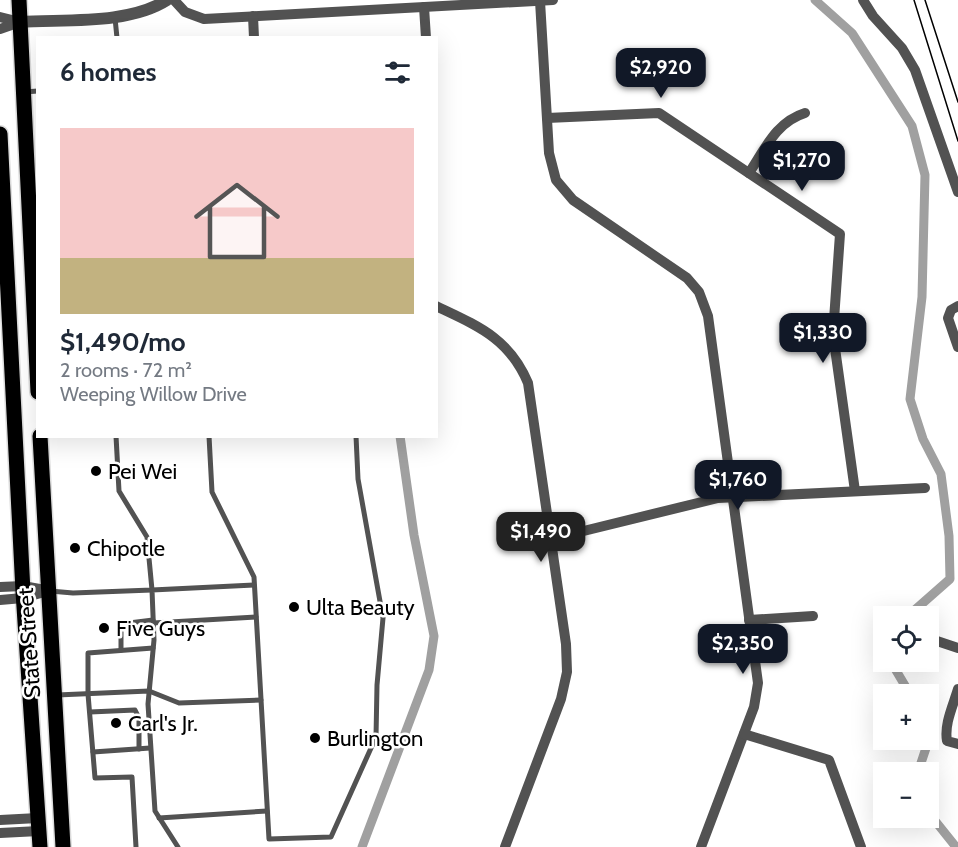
<!DOCTYPE html>
<meta charset="utf-8">
<style>
body{margin:0;font-family:Cabin,sans-serif;background:#f2f2f3;color:#1f2937;height:100vh;display:flex;flex-direction:column;font-size:22px;white-space:nowrap}
*{box-sizing:border-box;margin:0}
p{font-size:20px;color:#747a83}
.icon{flex:none;width:33px;height:33px;fill:none;stroke:currentColor;stroke-width:2;stroke-linecap:round;stroke-linejoin:round}
.map{position:relative;flex:1;overflow:hidden}
.panel{position:absolute;left:36px;top:36px;width:402px;height:402px;display:flex;flex-direction:column;background:#fff;border-radius:0px;box-shadow:0 6px 24px #0002}
.panel>*{flex:none}
.fabs{position:absolute;left:873px;top:606px;display:grid;gap:12px}
.fabs a{display:grid;place-items:center;width:66px;height:66px;border-radius:0px;background:#fff;box-shadow:0 6px 24px #0002;font-size:30px}
.price{position:absolute;translate:-50% -51px;padding:0 14px;border-radius:12px;background:#111827;color:#fff;font-size:20px;line-height:39px;filter:drop-shadow(0 2px 3px #0008)}
.price::after{content:'';position:absolute;left:50%;top:36px;width:18px;height:14px;margin-left:-9px;background:inherit;clip-path:polygon(0 0,100% 0,50% 100%)}
.price.on{background:#222;color:#fff}
ul{padding:0;list-style:none}
li{display:grid;align-content:center;gap:12px;height:318px;padding:0 24px}
li+li{border-top:2px solid #e0e1e3}
li span{display:grid;place-items:center;height:186px;border-radius:0px;color:#555}
li>.icon{margin-inline-start:auto}
span .icon{width:108px;height:108px;fill:#fffc;stroke-width:1}
li b{font-size:26px}
h2{display:flex;justify-content:space-between;align-items:center;height:72px;padding:0 24px;font-size:26px}
.map>svg:first-child{display:block}
</style>
<div class="map">
<svg width="958" height="847" viewBox="0 0 958 847">
<rect width="100%" height="100%" fill="#fff"/>
<g fill="none" stroke-linecap="round" stroke-linejoin="round">
<g stroke="#a0a0a0" stroke-width="9">
<polyline points="815,0 852,33 912,126 925,175 922,297 910,399 923,439 941,474 949,536 950,579 908,616"/>
<polyline points="891,662 910,694"/>
<polyline points="918,772 926,748 926,740"/>
<polyline points="928,812 956,847"/>
<polyline points="362,847 429,670 434,636 414,535 400,436"/>
</g>
<defs>
<g id="primary">
<polyline points="19,0 38,392"/>
<polyline points="0,134 23,592 40,847"/>
<polyline points="40,436 63,847"/>
</g>
</defs>
<use href="#primary" stroke="#dbdbdb" stroke-width="18"/>
<g stroke="#525252" stroke-width="5">
<polyline points="115,18 117,38"/>
<polyline points="24,92 38,91"/>
<polyline points="209,436 212,492 254,577 269,839 331,837 376,737 377,685 383,618 358,479 356,436"/>
<polyline points="50,591 73,593 152,590 147,537 119,491 116,436"/>
<polyline points="153,623 256,617"/>
<polyline points="121,650 121,624 153,620"/>
<polyline points="57,695 149,691 179,703 261,700"/>
<polyline points="90,712 135,710 139,718 139,749"/>
<polyline points="93,752 150,748"/>
<polyline points="159,818 267,811"/>
<polyline points="136,847 132,777 95,778 88,694 88,653 153,648"/>
<polyline points="178,847 155,811 148,704 154,640 152,590 254,585"/>
</g>
<g stroke="#525252" stroke-width="10">
<polyline points="174,0 185,12 204,19 553,0"/>
<polyline points="863,0 873,16 902,48 915,70 958,192"/>
<polyline points="540,1 549,153 556,180 573,200 687,278 699,292 708,316 758,683 754,707 701,847"/>
<polyline points="424,7 426,38"/>
<polyline points="253,16 254,38"/>
<polyline points="0,17 20,22"/>
<polyline points="0,29 20,22"/>
<polyline points="547,118 659,113 840,234 833,334 855,491"/>
<path d="M749,173C765,149 776,122 805,113"/>
<path d="M436,306C478,326 509,338 528,383L566,644L567,672L561,699L505,847"/>
<polyline points="958,306 951,310 948,318 958,347"/>
<polyline points="551,539 718,498 925,488"/>
<polyline points="0,587 23,586 45,590"/>
<polyline points="0,600 23,598 48,591"/>
<polyline points="749,620 813,616"/>
<polyline points="928,638 958,648"/>
<path d="M958,689C953,706 944,724 947,741L958,744"/>
<polyline points="744,734 829,760 861,847"/>
<polyline points="0,820 38,818"/>
<polyline points="0,833 39,831"/>
</g>
<path stroke="#525252" stroke-width="12" d="M20,22C65,19 128,25 167,0"/>
<use href="#primary" stroke="#000" stroke-width="15"/>
<g stroke="#000" stroke-width="1.5">
<polyline points="914,0 958,141"/>
<polyline points="925,0 958,102"/>
</g>
</g>
<g fill="#000" stroke="#fff" stroke-width="2">
<circle cx="96" cy="471" r="6"/>
<circle cx="75" cy="548" r="6"/>
<circle cx="294" cy="607" r="6"/>
<circle cx="104" cy="628" r="6"/>
<circle cx="116" cy="723" r="6"/>
<circle cx="315" cy="738" r="6"/>
</g>
<g text-anchor="middle" dominant-baseline="central" stroke-width="5" stroke-linejoin="round" paint-order="stroke">
<g font-size="22" fill="#000" stroke="#fff" text-anchor="start">
<text x="108" y="471">Pei Wei</text>
<text x="87" y="548">Chipotle</text>
<text x="306" y="607">Ulta Beauty</text>
<text x="116" y="628">Five Guys</text>
<text x="128" y="723">Carl's Jr.</text>
<text x="327" y="738">Burlington</text>
</g>
<g font-size="22" fill="#000" stroke="#fff">
<text transform="translate(29 643) rotate(-94)">State Street</text>
</g>
</g>
</svg>
<div class="fabs">
<a><svg class="icon" aria-label="locate" viewBox="0 0 24 24"><circle cx="12" cy="12" r="6"/><path d="M12 2v4M12 18v4M2 12h4M18 12h4"/></svg></a>
<a>+</a>
<a>−</a>
</div>
<b class="price" style="left:661px;top:99px">$2,920</b>
<b class="price" style="left:802px;top:192px">$1,270</b>
<b class="price" style="left:823px;top:364px">$1,330</b>
<b class="price" style="left:738px;top:511px">$1,760</b>
<b class="price on" style="left:541px;top:563px">$1,490</b>
<b class="price" style="left:743px;top:675px">$2,350</b>
<section class="panel">
<h2>6 homes<svg class="icon" aria-label="filters" viewBox="0 0 24 24"><path d="M4 7h16M4 17h16"/><circle cx="9" cy="7" r="2"/><circle cx="15" cy="17" r="2"/></svg></h2>
<ul>
<li><span style="background:linear-gradient(#f6c9c9 70%,#c2b280 0)"><svg class="icon" aria-label="home" viewBox="0 0 24 24"><path d="M3 11l9-7 9 7M6 9v11h12V9"/></svg></span><div><b>$1,490/mo</b><p>2 rooms · 72 m²</p><p>Weeping Willow Drive</p></div></li>
</ul>
</section>
</div>
